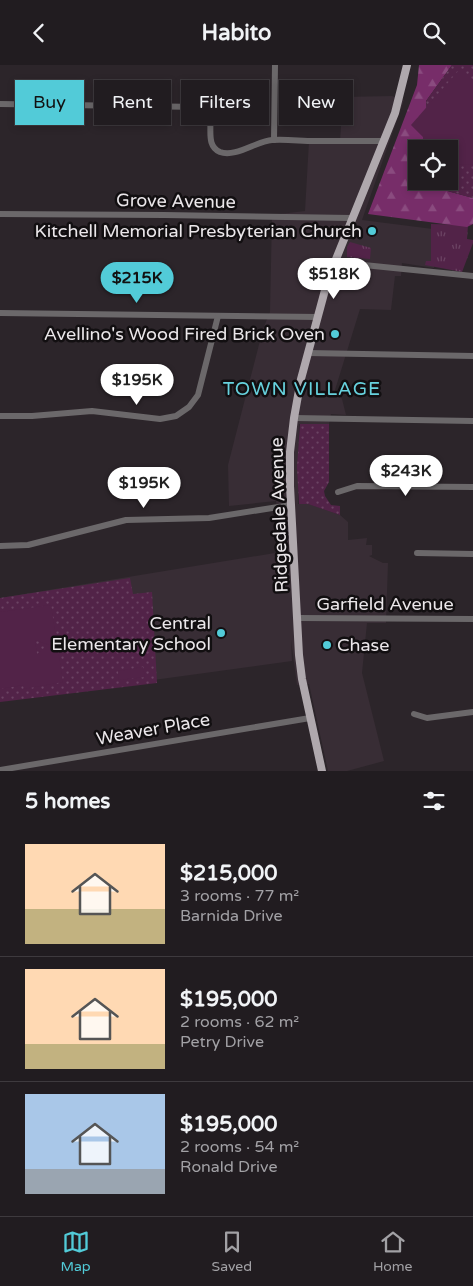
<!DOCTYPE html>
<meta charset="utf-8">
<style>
body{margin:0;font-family:"Varela Round",sans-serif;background:#2d292d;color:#f1f3f6;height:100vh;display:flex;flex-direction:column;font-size:19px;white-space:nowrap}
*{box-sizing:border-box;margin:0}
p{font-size:16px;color:#a2a1a5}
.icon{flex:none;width:28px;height:28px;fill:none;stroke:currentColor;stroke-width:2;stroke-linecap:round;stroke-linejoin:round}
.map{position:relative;height:706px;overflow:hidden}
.sheet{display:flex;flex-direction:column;background:#211c20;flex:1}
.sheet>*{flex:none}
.banner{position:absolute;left:15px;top:15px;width:444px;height:45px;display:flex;gap:10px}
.tools{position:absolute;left:408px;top:75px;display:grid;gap:10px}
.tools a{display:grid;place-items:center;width:50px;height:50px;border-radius:0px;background:#211c20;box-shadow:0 2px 8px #0003,0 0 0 1px #3e3a3e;font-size:25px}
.price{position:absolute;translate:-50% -42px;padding:0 11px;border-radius:18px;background:#fff;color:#222;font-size:16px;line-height:32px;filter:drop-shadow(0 1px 2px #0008)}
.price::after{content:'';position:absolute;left:50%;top:30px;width:15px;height:11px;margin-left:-8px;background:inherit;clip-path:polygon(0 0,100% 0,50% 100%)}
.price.current{background:#52cbd8;color:#111}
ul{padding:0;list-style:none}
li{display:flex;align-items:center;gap:15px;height:125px;padding:0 25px}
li+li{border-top:1px solid #3e3a3e}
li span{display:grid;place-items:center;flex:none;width:140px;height:100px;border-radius:0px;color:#555}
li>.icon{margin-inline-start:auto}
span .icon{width:60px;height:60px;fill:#fffc;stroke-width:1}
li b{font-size:21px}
h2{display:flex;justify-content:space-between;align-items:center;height:60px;padding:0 25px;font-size:21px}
.tag{padding:0 18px;border-radius:0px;background:#211c20;box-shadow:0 2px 8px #0003,0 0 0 1px #3e3a3e;font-size:18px;line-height:45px}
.tag.current{background:#52cbd8;color:#111}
header{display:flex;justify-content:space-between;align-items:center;height:65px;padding:0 25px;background:#211c20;font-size:22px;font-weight:700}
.dock{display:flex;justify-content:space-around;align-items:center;height:70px;border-top:1px solid #3e3a3e;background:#211c20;font-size:14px;color:#a2a1a5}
.dock a{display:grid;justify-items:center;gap:2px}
.dock .current{color:#52cbd8}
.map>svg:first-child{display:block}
</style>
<header><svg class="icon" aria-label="back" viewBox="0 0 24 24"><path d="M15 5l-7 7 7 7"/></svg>Habito<svg class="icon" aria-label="search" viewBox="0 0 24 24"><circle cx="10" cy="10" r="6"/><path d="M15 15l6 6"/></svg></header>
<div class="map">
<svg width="473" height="706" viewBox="0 0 473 706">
<defs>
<pattern id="grass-tufts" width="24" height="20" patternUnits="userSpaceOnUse" patternTransform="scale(1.25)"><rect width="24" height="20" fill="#522348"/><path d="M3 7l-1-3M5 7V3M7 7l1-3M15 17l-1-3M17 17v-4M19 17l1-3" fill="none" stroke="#6b4363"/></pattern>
<pattern id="forest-firs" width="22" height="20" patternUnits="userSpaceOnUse" patternTransform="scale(1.25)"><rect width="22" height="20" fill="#772d69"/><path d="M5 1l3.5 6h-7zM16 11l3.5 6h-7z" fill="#8a4b7f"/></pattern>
<pattern id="park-dots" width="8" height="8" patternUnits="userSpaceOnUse" patternTransform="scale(1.25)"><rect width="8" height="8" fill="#522348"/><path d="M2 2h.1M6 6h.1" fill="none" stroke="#6b4363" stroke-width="1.8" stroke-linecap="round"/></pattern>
</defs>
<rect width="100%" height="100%" fill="#2c252a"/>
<polygon fill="#382d35" points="392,31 404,35 362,155 433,164 434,203 402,198 401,211 395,211 391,245 360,244 335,325 342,334 346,350 331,349 329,359 299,359 298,439 306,438 340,450 348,457 348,475 367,473 366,480 372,480 372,490 369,491 383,498 388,498 386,558 367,558 362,608 384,696 347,706 328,706 309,619 297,620 291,575 292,596 0,636 0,533 281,487 276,436 229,441 228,400 263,264 270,247 272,150 305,146 309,76 340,76 343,32"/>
<g fill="url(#grass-tufts)">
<polygon points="431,159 468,160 467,174 473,175 473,178 462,207 425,200 426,196 431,196"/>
<polygon points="350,177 371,183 370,194 347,192 347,182"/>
</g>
<polygon fill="url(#forest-firs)" points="419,0 452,0 426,36 431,84 416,84 416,116 438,116 440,124 473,133 473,159 467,162 368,149 417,20"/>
<g fill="url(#park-dots)">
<polygon points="452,0 473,0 473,133 440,124 438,116 449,116 449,84 430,81 426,36"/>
<polygon points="300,359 329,359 329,417 324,426 325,431 331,440 340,441 340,450 308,439 299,439 297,402"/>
<polygon points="130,513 133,529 152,527 157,618 0,637 0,533"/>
</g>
<g fill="#522348" fill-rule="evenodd">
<polygon points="460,4 473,16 473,99 449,100 449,84 423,84 423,72 411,60"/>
<path d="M51,540L63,617L24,624L23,620L0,624V547ZM35,575L49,580L37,589Z"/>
<polygon points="143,602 145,612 119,615 118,606"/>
</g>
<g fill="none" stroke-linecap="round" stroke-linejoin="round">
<g stroke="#6b686a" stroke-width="6">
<path d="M0,39L200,42C221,49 200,78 220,87C235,93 257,76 272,75C286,74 301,76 314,76C338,76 361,76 384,76"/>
<polyline points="274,75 275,0"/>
<polyline points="0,149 164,150 351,153"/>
<polyline points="334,197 473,211"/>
<polyline points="0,248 318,252"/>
<polyline points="308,288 473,291"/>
<polyline points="0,351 32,351 92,346 160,354 176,351 189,342 198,330 218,251"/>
<polyline points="294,353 473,356"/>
<polyline points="338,427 357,421 473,422"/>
<polyline points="0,481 28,480 126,455 209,453 291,440"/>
<polyline points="417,488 473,489"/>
<polyline points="298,553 473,554"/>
<polyline points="414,649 427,653 473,647"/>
<polyline points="0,705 310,653"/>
</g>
<polyline stroke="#afa8ad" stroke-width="8" points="322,706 302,614 299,590 290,421 290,387 294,353 301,314 328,214 395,48 407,0"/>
</g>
<g fill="#52cbd8" stroke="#120f11" stroke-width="2">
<circle cx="372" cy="166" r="5"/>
<circle cx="335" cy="269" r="5"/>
<circle cx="221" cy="568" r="5"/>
<circle cx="327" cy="580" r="5"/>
</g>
<g text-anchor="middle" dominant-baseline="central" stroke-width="5" stroke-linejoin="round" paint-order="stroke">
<g font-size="18" fill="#ebe7ea" stroke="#120f11">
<text transform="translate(176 136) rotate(1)">Grove Avenue</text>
<text transform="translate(279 450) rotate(-92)">Ridgedale Avenue</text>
<text x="385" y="539">Garfield Avenue</text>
<text transform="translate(153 664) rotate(-10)">Weaver Place</text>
</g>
<g font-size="18" fill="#ebe7ea" stroke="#120f11" text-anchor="end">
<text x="362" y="166">Kitchell Memorial Presbyterian Church</text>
<text x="325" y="269">Avellino's Wood Fired Brick Oven</text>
<text x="211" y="558">Central<tspan x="211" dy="21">Elementary School</tspan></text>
<text x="337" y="580" text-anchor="start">Chase</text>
</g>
<g font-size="19" letter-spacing="1" fill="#67d2de" stroke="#120f11">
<text x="302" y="324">TOWN VILLAGE</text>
</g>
</g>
</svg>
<div class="tools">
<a><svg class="icon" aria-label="locate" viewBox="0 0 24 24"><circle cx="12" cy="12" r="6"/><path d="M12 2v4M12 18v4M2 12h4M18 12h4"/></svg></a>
</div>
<b class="price" style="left:334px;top:235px">$518K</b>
<b class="price current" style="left:137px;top:239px">$215K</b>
<b class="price" style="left:137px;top:341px">$195K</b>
<b class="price" style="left:406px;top:432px">$243K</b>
<b class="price" style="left:144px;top:444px">$195K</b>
<div class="banner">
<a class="tag current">Buy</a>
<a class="tag">Rent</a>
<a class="tag">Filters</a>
<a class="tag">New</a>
</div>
</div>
<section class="sheet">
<h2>5 homes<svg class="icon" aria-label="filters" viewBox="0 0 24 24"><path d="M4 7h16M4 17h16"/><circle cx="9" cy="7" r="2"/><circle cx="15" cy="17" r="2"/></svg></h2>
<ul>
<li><span style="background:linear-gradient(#ffd9b3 65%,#c2b280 0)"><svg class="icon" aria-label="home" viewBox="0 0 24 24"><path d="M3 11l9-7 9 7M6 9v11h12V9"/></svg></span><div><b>$215,000</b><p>3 rooms · 77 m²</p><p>Barnida Drive</p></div></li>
<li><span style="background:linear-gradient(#ffd9b3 75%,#c2b280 0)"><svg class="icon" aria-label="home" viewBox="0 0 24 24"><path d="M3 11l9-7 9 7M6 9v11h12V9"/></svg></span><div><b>$195,000</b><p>2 rooms · 62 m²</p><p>Petry Drive</p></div></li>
<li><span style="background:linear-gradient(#a9c7e8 75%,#9aa5b1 0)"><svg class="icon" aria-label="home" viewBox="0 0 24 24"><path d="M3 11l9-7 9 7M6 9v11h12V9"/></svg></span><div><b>$195,000</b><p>2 rooms · 54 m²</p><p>Ronald Drive</p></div></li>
</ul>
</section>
<nav class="dock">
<a class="current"><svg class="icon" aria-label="map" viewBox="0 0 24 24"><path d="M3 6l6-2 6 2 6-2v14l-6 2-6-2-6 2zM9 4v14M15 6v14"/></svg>Map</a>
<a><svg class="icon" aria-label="saved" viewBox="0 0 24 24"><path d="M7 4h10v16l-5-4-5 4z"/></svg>Saved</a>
<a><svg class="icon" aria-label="home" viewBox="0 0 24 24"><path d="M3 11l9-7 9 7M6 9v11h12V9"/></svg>Home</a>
</nav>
